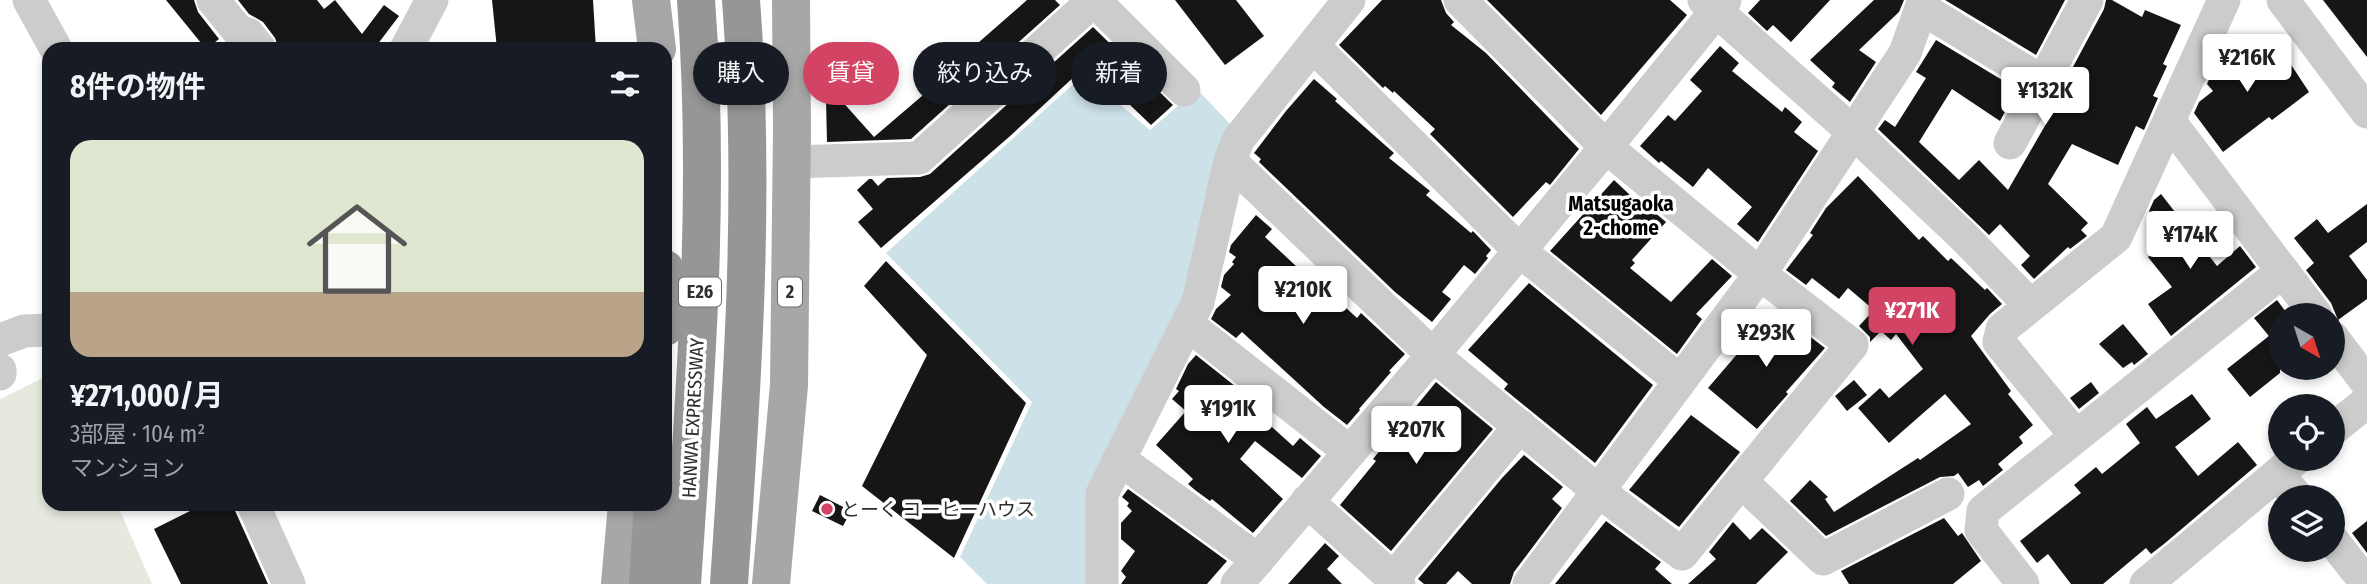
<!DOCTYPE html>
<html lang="ja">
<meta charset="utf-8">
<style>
body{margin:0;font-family:"Fira Sans Condensed","Noto Sans JP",sans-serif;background:#20242c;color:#f1f3f6;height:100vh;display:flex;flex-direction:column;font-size:26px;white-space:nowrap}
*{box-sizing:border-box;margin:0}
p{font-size:23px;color:#9ea1a6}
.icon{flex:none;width:38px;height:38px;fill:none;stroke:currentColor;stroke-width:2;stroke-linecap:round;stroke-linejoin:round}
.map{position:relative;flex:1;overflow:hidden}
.panel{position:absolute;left:42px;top:42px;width:630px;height:469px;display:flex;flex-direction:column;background:#171b24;border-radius:21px;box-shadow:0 4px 10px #0003}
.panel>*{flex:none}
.guide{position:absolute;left:693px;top:42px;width:665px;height:63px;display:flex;gap:14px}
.needle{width:46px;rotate:141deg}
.controls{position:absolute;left:2268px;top:303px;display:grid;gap:14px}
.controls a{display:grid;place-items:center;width:77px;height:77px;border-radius:50%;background:#171b24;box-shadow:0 4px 10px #0003;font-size:35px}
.price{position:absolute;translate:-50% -60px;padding:0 16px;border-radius:7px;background:#fff;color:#222;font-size:23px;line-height:46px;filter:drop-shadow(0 2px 4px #0008)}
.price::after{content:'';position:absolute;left:50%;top:42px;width:21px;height:16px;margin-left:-10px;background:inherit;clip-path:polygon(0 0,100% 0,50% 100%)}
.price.active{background:#d34364;color:#fff}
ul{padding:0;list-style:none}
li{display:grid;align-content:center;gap:14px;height:371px;padding:0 28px}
li span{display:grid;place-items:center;height:217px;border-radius:21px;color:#555}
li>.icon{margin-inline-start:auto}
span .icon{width:126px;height:126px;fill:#fffc;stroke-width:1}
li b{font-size:30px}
h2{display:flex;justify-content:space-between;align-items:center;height:84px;padding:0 28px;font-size:30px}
.chip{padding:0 24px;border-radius:32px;background:#171b24;box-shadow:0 4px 10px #0003;font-size:24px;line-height:63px}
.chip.active{background:#d34364;color:#fff}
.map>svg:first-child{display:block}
</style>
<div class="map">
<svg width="2367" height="584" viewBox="0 0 2367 584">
<rect width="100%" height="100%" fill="#fff"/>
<polygon fill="#e6eade" points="49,375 49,504 117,504 152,584 0,584 0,399"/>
<polygon fill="#cce2e8" points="1090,79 1150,130 1197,89 1230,124 1185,299 1088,584 987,584 960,557 1032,402 886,253 1078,80"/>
<g fill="#161616">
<polygon points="166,0 194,0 198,12 219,39 206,49"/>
<polygon points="238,0 317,0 324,9 335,0 362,34 384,5 399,16 374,49 279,49 275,38 263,22 249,14"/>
<polygon points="492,0 593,0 596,49 497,49"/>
<polygon points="1027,0 1055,0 1060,5 911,139 827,142 826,100 840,99 874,137 943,78 942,76 955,63"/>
<polygon points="1175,0 1236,0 1264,36 1225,65"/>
<polygon points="1382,0 1441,0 1446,13 1454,22 1451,25 1486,53 1579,149 1550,185 1546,182 1513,217 1430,134 1435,129 1394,91 1393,93 1385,86 1383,88 1339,45"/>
<polygon points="1487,0 1670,0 1687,15 1601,115"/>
<polygon points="1760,0 1830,0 1791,42 1773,25 1767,31 1748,13"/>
<polygon points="1874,0 1904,0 1899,12 1859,50 1876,62 1850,102 1832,87 1835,83 1810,60"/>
<polygon points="1945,0 2065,0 2036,55"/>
<polygon points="2106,0 2112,0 2142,17 2145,10 2181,25 2163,64 2167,66 2153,96 2158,98 2144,130 2136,126 2118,165 2072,144 2048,184 2088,223 2081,230 2087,236 2070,249 2068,247 2034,279 2021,265 2030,256 2000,224 1989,235 1878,129 1885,120 1895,127 1926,78 1916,72 1936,40 2017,89 2000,121 1952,89 1919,142 1959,180 1979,160 2008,190 2054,110 2051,108 2104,9"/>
<polygon points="2323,0 2367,0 2367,57"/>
<polygon points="1093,27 1173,105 1151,125 1106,82 1103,85 1088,68 1079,76 1077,74 1009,137 881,248 858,222 873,209 857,190 869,179 872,179 878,186 887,178 920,177 930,174"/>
<polygon points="2233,35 2256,65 2280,48 2309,92 2272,120 2269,117 2223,152 2194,113 2199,102 2213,91 2207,84 2211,75 2228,63 2221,54 2227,39"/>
<polygon points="1720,46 1739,63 1732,71 1782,112 1785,107 1802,122 1794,132 1818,151 1758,242 1737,224 1752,207 1708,168 1693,187 1661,161 1659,163 1640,146 1668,115 1675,121 1702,91 1690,80"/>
<polygon points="1314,79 1337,99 1335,101 1394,153 1389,158 1430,191 1426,195 1471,233 1473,231 1491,250 1486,256 1488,258 1475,274 1464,265 1442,292 1451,299 1432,322 1395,292 1259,162 1261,159 1254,153 1286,111"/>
<polygon points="1858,176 1919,240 1923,236 1948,261 1951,258 1985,290 1987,288 2002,304 1990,314 1971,336 2011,391 2008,394 2033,425 2019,437 2023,443 1998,464 2003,470 1983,486 1979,480 1968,487 1958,473 1954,476 1940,477 1826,536 1790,501 1810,480 1828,497 1825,499 1834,512 1918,458 1920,460 1971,424 1945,394 1889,443 1858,408 1880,388 1889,398 1923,369 1896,334 1891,340 1881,331 1870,342 1870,337 1859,326 1874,310 1848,288 1839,299 1812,278 1806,285 1786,270 1813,235 1810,233 1826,208"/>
<polygon points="1614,180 1645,209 1647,206 1666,222 1632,260 1635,263 1630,268 1671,302 1712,259 1732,276 1696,314 1702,319 1677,354 1550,251"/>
<polygon points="2161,194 2217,266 2240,246 2256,267 2171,336 2148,304 2172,287 2148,257 2172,238 2149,211 2154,200"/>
<polygon points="2367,204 2367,242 2349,256 2367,280 2367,299 2338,320 2331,303 2306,270 2314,263 2294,238 2317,219 2328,233"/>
<polygon points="1256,215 1272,229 1265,237 1313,282 1319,275 1337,291 1333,296 1357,318 1361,313 1405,354 1389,371 1391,372 1359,409 1360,410 1347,425 1324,407 1242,332 1236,338 1211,319 1216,309 1231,295 1221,287 1224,275 1234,264 1232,262 1236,257 1229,252 1231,245"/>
<polygon points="886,261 1026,403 954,558 862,486 927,355 864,286"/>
<polygon points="1529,283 1653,385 1595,463 1504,389 1508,384 1468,350"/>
<polygon points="2277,300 2286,312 2280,315 2280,373 2250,397 2227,369 2269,336 2254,318"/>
<polygon points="1775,310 1825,348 1786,392 1788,394 1757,429 1708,388"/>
<polygon points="2123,324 2148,354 2134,365 2132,362 2123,368 2099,344"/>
<polygon points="1196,355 1255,402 1250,407 1293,446 1300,438 1321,456 1302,478 1255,441 1240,459 1283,499 1253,533 1212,499 1210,501 1195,490 1188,484 1193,479 1156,445 1186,411 1172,399 1179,391 1176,389 1188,364"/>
<polygon points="1854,380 1867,395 1847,411 1835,396"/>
<polygon points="1436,382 1493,429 1391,551 1340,505 1376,461 1373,459"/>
<polygon points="2091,382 2099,393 2079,409 2070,398"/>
<polygon points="2192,394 2211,419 2175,447 2198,476 2238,442 2257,465 2164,544 2151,554 2146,548 2103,584 2071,584 2048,554 2037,563 2020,541 2081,493 2074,485 2096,467 2102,474 2140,443 2126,424 2147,407 2156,419"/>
<polygon points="1691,415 1740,452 1679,527 1629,490"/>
<polygon points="1524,455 1563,487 1552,499 1562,508 1514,572 1510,584 1472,584 1458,571 1446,584 1424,584 1418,579 1502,478"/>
<polygon points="1128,489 1227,561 1207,584 1121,584 1126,577 1121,571 1135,551 1121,539 1121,523 1132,511 1127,506 1129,503 1122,497"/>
<polygon points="820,495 851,511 843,526 812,511"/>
<polygon points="204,504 232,504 268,584 181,584 154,529"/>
<polygon points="1944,518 1958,536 1962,533 1981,561 1953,584 1849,584 1841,571"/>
<polygon points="1606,521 1661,562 1655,569 1672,584 1555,584"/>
<polygon points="2367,521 2367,553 2352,533"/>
<polygon points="1733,522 1750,540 1762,528 1788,552 1756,584 1688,584 1716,559 1709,552"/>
<polygon points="1325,543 1339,556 1327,569 1342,584 1288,584"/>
</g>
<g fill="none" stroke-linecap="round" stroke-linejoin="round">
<g stroke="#ccc" stroke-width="33">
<polyline points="29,0 56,49"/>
<polyline points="213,0 238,31 248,34 260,49"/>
<polyline points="1094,0 1184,90"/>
<polyline points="1704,0 1854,133 1964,237 2030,305"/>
<polyline points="2283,0 2367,112"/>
<polyline points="1921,8 2043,82"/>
<polyline points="1314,47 1520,251 1680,381"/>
<polyline points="406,49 432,0"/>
<polyline points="2170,122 2316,315"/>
<polyline points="2010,143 2087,0"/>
<polyline points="1230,161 1433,355 1597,490 1682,554 1852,345 1760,274 1606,147 1460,0"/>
<polyline points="792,162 919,158 1094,0"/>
<polyline points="1187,324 1350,452"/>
<polyline points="2333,338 2367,383"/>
<polyline points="0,340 24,331 49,330"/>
<polyline points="0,370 0,374"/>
<polyline points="2333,429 2367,402"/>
<polyline points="2076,436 1999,342 2002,329 2116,237 2224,0"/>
<polyline points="1119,459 1258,560"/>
<polyline points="2278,474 2297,497"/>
<polyline points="1741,481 1823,559 1948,494"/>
<polyline points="1307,501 1399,584"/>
<polyline points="253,504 289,584"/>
<polyline points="2333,541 2367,584"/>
<polyline points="1393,579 1520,426"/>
<polyline points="1102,584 1102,494 1198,302 1230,161 1238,140 1349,0"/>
<polyline points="1237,584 1433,355 1606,147 1725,0"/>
<polyline points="1529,584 1760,274 1905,53 1924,0"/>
<polyline points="2023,584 1981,530 1983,511 2283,271"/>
<polyline points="2146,584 2297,458"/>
</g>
<g stroke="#a7a7a7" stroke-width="38">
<polyline points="651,0 657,49"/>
<polyline points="620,584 627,504"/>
<polyline points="771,584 789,385 792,128 791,0"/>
</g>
<g stroke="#969696" stroke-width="38">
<polyline points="665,269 665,327"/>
<polyline points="648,584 653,504"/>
<path d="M682,584C695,389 711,195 696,0"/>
<path d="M729,584C742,389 756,195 741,0"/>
</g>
</g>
<circle fill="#d34364" stroke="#fff" stroke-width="2.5" cx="827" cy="509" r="7"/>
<g text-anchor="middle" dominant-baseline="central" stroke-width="7" stroke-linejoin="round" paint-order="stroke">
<g fill="#fff" stroke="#6d6d6d" stroke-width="2">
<rect x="679" y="277.5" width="42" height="29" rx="5"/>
<rect x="778" y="277.5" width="24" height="29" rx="5"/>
</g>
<g font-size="18" font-weight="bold" fill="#2f2f2f">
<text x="700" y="292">E26</text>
<text x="790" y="292">2</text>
</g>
<g font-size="19" fill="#2f2f2f" stroke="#fff">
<text transform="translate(693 418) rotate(-87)">HANWA EXPRESSWAY</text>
</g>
<g font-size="19" fill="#2f2f2f" stroke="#fff" text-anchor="start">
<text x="841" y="509">とーく コーヒーハウス</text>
</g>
<g font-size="21" font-weight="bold" fill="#000" stroke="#fff">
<text x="1621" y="204">Matsugaoka<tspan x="1621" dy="24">2-chome</tspan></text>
</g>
</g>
</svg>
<div class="controls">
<a><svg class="needle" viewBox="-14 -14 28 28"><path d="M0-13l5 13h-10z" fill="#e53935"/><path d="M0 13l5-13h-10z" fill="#9ea1a6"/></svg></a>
<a><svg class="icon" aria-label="locate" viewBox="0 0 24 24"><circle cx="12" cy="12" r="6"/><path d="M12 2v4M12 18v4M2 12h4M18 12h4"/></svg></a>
<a><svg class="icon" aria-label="layers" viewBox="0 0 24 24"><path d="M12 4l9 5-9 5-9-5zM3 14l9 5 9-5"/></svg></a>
</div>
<b class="price" style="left:2247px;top:94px">¥216K</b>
<b class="price" style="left:2045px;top:127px">¥132K</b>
<b class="price" style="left:2190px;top:271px">¥174K</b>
<b class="price" style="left:1303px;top:326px">¥210K</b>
<b class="price active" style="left:1912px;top:347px">¥271K</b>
<b class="price" style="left:1766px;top:369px">¥293K</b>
<b class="price" style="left:1228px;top:445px">¥191K</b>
<b class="price" style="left:1416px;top:466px">¥207K</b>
<div class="guide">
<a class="chip">購入</a>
<a class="chip active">賃貸</a>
<a class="chip">絞り込み</a>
<a class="chip">新着</a>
</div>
<section class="panel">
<h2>8件の物件<svg class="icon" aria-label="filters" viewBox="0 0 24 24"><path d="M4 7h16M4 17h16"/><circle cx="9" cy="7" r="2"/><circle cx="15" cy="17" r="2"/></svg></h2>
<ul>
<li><span style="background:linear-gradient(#dfe7d0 70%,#b9a48a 0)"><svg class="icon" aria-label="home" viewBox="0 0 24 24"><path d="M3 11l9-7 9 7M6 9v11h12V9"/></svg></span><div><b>¥271,000/月</b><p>3部屋 · 104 m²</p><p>マンション</p></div></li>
</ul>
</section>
</div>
